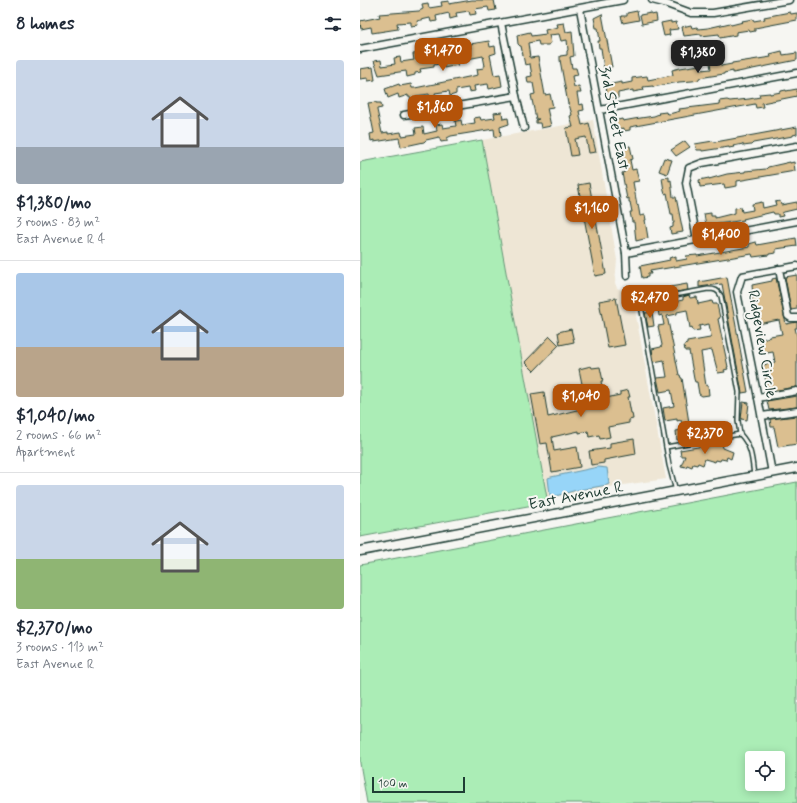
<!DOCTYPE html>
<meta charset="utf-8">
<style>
body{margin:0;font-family:Mynerve,sans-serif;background:#f2f2f3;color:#1f2937;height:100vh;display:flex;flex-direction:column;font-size:15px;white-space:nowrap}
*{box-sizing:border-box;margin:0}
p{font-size:13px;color:#747a83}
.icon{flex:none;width:22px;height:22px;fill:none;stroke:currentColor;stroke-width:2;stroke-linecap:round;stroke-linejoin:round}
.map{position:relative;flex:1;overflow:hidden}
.side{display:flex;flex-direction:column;background:#fff;width:360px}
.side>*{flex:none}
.fabs{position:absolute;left:385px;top:751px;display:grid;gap:8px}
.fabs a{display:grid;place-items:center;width:40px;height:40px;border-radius:4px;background:#fff;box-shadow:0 2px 10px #0003;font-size:20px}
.scale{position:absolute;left:12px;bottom:10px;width:93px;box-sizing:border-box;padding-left:4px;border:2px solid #1f3d34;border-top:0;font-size:11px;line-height:14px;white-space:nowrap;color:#1f3d34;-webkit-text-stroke:3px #f6f6f2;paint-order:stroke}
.price{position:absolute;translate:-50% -34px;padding:0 9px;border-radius:8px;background:#b45309;color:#fff;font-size:13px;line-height:26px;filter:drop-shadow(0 1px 2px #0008)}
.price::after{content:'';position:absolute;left:50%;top:24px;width:12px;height:9px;margin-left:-6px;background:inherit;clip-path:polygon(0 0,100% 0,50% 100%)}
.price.selected{background:#222;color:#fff}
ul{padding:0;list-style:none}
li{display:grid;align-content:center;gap:8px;height:212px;padding:0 16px}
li+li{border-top:1px solid #e0e1e3}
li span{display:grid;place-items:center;height:124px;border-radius:4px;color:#555}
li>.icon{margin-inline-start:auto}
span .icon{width:72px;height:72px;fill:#fffc;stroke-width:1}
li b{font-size:17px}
h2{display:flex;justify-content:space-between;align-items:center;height:48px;padding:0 16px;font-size:17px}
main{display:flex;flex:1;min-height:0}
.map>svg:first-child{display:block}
</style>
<main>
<section class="side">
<h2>8 homes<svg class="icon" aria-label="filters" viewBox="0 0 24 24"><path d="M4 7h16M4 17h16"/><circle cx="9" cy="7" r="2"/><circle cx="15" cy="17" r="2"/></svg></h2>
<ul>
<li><span style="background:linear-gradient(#c9d6e8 70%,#9aa5b1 0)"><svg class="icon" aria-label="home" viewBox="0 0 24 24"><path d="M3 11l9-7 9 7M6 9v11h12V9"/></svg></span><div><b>$1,380/mo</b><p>3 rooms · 83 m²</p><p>East Avenue R 4</p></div></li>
<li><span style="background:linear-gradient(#a9c7e8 60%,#b9a48a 0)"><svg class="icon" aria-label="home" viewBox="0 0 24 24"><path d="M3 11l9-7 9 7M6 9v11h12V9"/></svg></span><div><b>$1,040/mo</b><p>2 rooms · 66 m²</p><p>Apartment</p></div></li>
<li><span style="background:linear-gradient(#c9d6e8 60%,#8fb573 0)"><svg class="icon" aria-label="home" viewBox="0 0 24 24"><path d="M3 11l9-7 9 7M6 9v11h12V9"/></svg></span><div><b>$2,370/mo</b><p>3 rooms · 113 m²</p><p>East Avenue R</p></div></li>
</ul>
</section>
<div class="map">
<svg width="437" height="803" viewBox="0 0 437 803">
<rect width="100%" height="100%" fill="#f6f6f2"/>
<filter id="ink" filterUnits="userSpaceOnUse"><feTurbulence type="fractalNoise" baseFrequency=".025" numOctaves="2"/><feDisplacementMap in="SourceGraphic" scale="8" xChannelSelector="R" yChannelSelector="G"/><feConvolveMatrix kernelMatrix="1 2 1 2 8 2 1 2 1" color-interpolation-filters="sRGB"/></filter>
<g filter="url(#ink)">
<polygon fill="#eee6d5" points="233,120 257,260 255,283 257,288 272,294 306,479 256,486 187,498 122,140"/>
<g fill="#abedb6" stroke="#659575" fill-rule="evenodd">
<polygon points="122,140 187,498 184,503 0,537 0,162"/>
<path d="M437,482V803H7L0,763V565ZM392,758H418V784H392Z"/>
</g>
<polygon fill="#97d5f8" stroke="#6798aa" points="238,467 247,468 249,484 247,485 213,491 196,496 190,495 188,478 191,477"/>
<g fill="#dbbf90" stroke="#1f3d34">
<polygon points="112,0 134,0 136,10 129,11 128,7 115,9 116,14 110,15 109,11 96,13 97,17 90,19 89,13 76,16 77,21 71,22 70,18 57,21 58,25 51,26 51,22 37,23 38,29 12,33 11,27 1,29 0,21 20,17 19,14 59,11 63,9 62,4 68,3 69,8 82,6 81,2 89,1 89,4"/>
<polygon points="277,11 279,20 263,23 261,16 267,16 267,13"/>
<polygon points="430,12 431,14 437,13 437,20 395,28 395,31 390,32 389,30 376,32 376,35 360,38 359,34 341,36 341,34 324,36 322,27 331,25 332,28 337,27 338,29 348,28 370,23 371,25 383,22 382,21 393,19 394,21 405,19 404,17"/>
<polygon points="291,13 291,15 296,14 297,21 282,24 280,15"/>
<polygon points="242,14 252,67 244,69 241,48 239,48 238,41 240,41 238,28 236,28 234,18"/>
<polygon points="311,21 311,23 316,22 318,29 309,30 310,35 304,36 301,23"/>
<polygon points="204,23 206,32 212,31 214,56 210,57 212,68 216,68 218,75 212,76 214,87 219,86 221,93 217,93 219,105 223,104 224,110 219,111 222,125 229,123 236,152 229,153 226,137 215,139 218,155 211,156 206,128 213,127 210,116 212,115 209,104 208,104 200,60 200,56 207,55 207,51 208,50 207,40 201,41 199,34 189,35 191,43 188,45 179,45 178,41 168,43 170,58 178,57 185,95 190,94 193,107 187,108 191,126 181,128 180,123 176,123 176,120 179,119 176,119 171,95 175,94 173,83 168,83 167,77 172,76 170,64 165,65 161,46 160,46 158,44 157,35 170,32 171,36 186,34 185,30 198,27 197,24"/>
<polygon points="129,41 130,47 135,46 136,53 130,55 134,75 140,74 142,86 129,89 128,84 114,86 115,91 109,92 108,88 96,90 96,94 90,96 89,91 75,93 76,98 70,100 69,94 56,96 57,102 51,103 50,97 48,97 48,95 39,98 38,94 28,98 25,89 39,84 40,86 51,84 52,88 55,88 118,75 117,69 124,68 123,66 125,66 123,56 97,61 98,65 84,68 84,63 74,65 74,67 60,69 61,72 55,73 55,75 47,77 46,71 19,75 14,61 21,60 22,66 35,64 34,58 40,57 41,62 54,60 53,54 61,53 62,58 72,56 71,52 78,50 79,55 92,53 91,48 98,47 98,51 111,49 110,44"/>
<polygon points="422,51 423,55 437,53 437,60 373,73 373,71 364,73 364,74 339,78 339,80 332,81 319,82 293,87 293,86 283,87 284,90 273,92 273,90 258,93 258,98 251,99 251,95 247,95 246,85 262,82 262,84 272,82 272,78 287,76 288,80 313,75 312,70 320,68 340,65 341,70 351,69 350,63 361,61 361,66 372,64 372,63 411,57 410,54"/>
<polygon points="13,67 15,80 8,81 8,78 0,79 0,69"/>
<polygon points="437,89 437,96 402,103 403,107 396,108 395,104 270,127 270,130 264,131 264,128 255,129 254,121 262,119 263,121 274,119 294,116 299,114 298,113 306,112 306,113 309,114 320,111 319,109 360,104 359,101 367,100 370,101 389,99 400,97 399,94 410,93 410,94 421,92 421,91 426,90 426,91"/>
<polygon points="16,102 16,103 21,103 22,108 17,109 17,110 22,133 28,132 28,134 41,132 42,136 56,134 55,128 63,127 64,134 77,131 76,125 82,124 83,128 96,126 95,121 101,120 102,125 115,123 114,118 120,117 121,120 135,118 134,113 142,112 143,119 148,118 149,124 140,127 141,136 135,137 134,129 91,136 87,138 87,141 81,142 79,137 66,140 64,142 41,147 39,138 14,142 14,140 11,141 10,134 14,133 8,103"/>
<polygon points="437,127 437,134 433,135 433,136 393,143 391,145 383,146 383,144 373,146 374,147 369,148 369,147 342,151 342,150 337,150 335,144 353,141 354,142 361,141"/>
<polygon points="325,141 330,147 316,156 311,150"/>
<polygon points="270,146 273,159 270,160 272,170 276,169 279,181 273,182 277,205 278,204 280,216 285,215 286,220 285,220 288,238 276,241 274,222 272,222 270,212 272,212 270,202 269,202 269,198 267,199 262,173 265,172 263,163 260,164 259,153 262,153 261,147"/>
<polygon points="304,158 312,160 307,174 299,171"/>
<polygon points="430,162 430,163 434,162 435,171 377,181 377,186 365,188 364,184 340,187 339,180 349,178 349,179 367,174 385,172 385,171 406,169 408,167"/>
<polygon points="309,177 309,181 311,180 313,197 316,197 323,232 311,234 310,228 313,227 313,223 314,223 313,214 311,214 307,193 305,194 304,191 302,178"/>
<polygon points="229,183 246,274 235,276 218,185"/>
<polygon points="420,201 421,205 437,202 437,209 424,212 422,213 423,216 418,217 418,214 414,214 413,212 383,219 384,220 346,226 344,214 351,213 351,216 355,216 355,218 375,213 375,208 381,207 382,212 393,210 392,204 402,202 403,208 416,205 415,202"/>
<polygon points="436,238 437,246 416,249 416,253 409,254 409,255 393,257 392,254 290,271 291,274 288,274 288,277 282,278 280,266 310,260 309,258 316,256 316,261 327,259 326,256 337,255 337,256 389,247 389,244 396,242 397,245"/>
<polygon points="437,275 437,309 431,310 425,277"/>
<polygon points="367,277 388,392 382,393 362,284 339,287 339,282"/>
<polygon points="416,278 426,324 437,322 437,328 435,328 437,336 437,387 405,392 405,389 407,388 403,365 415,362 413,352 401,354 398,340 410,337 410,336 422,334 419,320 398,324 392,298 393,297 392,285 412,281 412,279"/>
<polygon points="327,284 328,290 311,293 310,287"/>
<polygon points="299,289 300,295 283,298 282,292"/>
<polygon points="329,295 330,298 337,297 338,304 352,301 353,304 357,304 360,318 358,319 368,367 367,367 368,369 364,370 365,372 358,373 352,350 341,352 346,386 348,385 349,395 342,396 339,394 337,382 335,382 334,379 329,351 325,351 324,345 327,344 327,342 350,338 350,336 351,336 349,324 339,326 340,330 333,331 332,327 330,328 327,310 317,312 317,314 307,316 319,375 320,375 321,378 322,378 330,429 349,424 350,429 364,426 365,432 317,440 316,431 323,430 321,420 317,421 317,419 305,421 303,408 314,406 311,390 300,392 297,378 307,377 304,360 294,362 292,349 301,347 302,345 298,326 304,325 302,315 299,316 298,309 301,309 300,305 323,300 323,297"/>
<polygon points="256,298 265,345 248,348 239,301"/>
<polygon points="292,312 294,326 288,327 285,313"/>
<polygon points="211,329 214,342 200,345 198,332"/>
<polygon points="190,336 199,345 174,371 165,362"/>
<polygon points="231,366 232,368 240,367 243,381 241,381 243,393 245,392 246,398 260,395 260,392 268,390 270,397 268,397 271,413 272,413 273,419 269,420 269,423 248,427 250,437 240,439 239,435 229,437 228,431 219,433 219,431 192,437 194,451 217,447 220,467 192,472 187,443 180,444 171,394 184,392 188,417 225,408 220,385 222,384 219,369"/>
<polygon points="437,396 437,407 409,410 407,401"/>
<polygon points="383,402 389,403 387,420 381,419"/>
<polygon points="437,416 437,444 418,447 414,427 411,427 410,419"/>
<polygon points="274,439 276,454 244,460 244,463 231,465 229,451 250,448 250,443"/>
<polygon points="362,443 363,448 373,452 371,459 367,457 366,460 361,459 360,461 356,460 355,462 345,459 343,465 338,463 337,465 333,464 332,467 327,465 326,467 321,466 325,456 321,456 320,450"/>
</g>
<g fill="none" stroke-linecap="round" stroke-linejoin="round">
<defs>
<g id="service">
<path d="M306,447L282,311V305L287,300L348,289C355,289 358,290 361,296L379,392L378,421L380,434"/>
<path d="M316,491L309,465L306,447L380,434C392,447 392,459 394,476"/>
</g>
<g id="minor">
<polyline points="292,0 304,3 331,13 353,13 429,0"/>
<polyline points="220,9 266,253 267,276"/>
<polyline points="141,23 156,96 164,128"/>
<polyline points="0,49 263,0"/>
<polyline points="240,110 437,73"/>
<polyline points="44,115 156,96"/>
<polyline points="337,239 326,183 329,168 342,163 437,146"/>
<polyline points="266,253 437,221"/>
<polyline points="419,269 428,316 431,318 437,318"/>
<polyline points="398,398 437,391"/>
<polyline points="402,416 437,411"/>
<polyline points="412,473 398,398 377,292 382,276 437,266"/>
</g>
<polyline id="tertiary" points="0,551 437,468"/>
</defs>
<use href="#service" stroke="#1f3d34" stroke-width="6"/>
<use href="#minor" stroke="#1f3d34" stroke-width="9"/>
<use href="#tertiary" stroke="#1f3d34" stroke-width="11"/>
<use href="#service" stroke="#f6f6f2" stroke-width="3"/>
<use href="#minor" stroke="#f6f6f2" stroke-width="6"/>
<use href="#tertiary" stroke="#f6f6f2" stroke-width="8"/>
</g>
</g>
<g text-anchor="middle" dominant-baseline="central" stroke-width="4" stroke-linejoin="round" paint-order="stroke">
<g font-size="16" fill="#1f3d34" stroke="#f6f6f2">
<text transform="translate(254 118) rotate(79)">3rd Street East</text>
<text transform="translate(402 344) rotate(80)">Ridgeview Circle</text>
<text transform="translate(216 496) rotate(-11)">East Avenue R</text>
</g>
</g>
</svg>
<div class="fabs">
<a><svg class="icon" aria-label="locate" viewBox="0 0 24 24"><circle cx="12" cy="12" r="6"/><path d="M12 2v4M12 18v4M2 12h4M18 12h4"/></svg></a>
</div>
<div class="scale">100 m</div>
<b class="price" style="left:83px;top:72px">$1,470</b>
<b class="price selected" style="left:338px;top:74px">$1,380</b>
<b class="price" style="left:75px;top:129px">$1,860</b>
<b class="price" style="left:232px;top:230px">$1,160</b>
<b class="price" style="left:361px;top:256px">$1,400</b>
<b class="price" style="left:290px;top:319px">$2,470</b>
<b class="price" style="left:221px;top:418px">$1,040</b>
<b class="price" style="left:345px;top:455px">$2,370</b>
</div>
</main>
